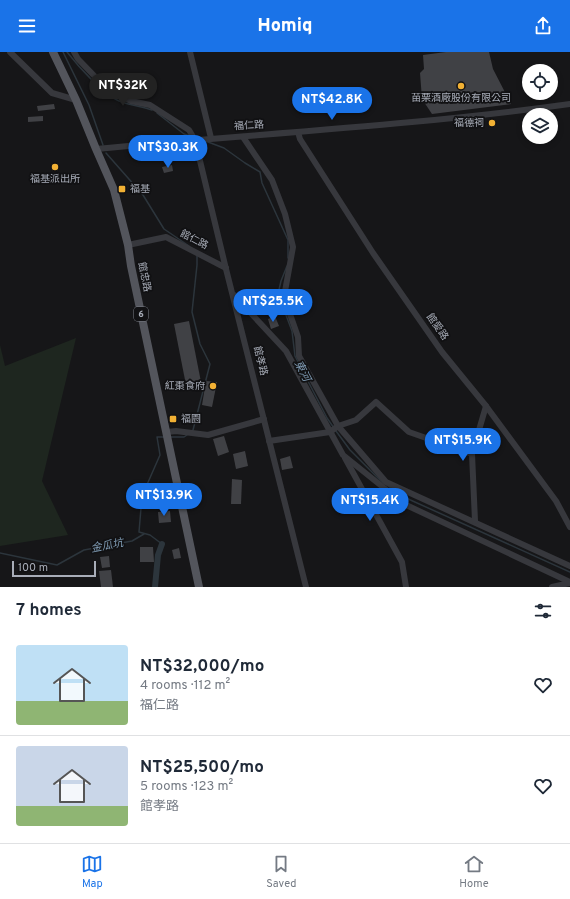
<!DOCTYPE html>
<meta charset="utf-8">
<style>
body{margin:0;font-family:Overpass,"Noto Sans TC",sans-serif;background:#f2f2f3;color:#1f2937;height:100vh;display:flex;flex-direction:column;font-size:15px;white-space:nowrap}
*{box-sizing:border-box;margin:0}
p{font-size:13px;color:#747a83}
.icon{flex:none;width:22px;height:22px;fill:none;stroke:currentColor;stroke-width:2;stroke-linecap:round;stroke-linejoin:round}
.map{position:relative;height:535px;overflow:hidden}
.details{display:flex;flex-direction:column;background:#fff;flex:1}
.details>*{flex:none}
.controls{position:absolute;left:522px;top:12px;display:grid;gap:8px}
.controls a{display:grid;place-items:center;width:36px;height:36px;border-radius:50%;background:#fff;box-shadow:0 2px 6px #0003;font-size:20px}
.scale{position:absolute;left:12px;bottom:10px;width:84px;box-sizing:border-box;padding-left:4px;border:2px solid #a8adb8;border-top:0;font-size:11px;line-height:14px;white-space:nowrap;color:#a8adb8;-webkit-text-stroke:3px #111113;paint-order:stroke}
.price{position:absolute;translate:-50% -34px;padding:0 9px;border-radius:14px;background:#1a73e8;color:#fff;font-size:13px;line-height:26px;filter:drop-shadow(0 1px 2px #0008)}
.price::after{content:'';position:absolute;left:50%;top:24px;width:12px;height:9px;margin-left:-6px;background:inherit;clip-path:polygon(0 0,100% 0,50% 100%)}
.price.current{background:#222;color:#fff}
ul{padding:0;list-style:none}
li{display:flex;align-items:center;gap:12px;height:100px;padding:0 16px}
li+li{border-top:1px solid #e0e1e3}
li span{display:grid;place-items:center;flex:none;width:112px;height:80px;border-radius:4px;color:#555}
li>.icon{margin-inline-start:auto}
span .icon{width:48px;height:48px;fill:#fffc;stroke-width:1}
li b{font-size:17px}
h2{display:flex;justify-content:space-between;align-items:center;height:48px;padding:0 16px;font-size:17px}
header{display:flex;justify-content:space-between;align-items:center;height:52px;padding:0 16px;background:#1a73e8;color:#fff;font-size:18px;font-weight:800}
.menu{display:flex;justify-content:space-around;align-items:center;height:56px;border-top:1px solid #e0e1e3;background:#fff;font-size:11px;color:#747a83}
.menu a{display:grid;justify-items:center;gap:2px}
.menu .current{color:#1a73e8}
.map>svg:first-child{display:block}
</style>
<header><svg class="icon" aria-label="menu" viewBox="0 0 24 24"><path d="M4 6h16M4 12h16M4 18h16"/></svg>Homiq<svg class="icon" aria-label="share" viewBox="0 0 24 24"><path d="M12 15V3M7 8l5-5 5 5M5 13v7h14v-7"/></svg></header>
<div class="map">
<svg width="570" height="535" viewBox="0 0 570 535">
<rect width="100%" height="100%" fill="#161618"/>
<polygon fill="#1e261f" points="76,286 42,429 68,483 0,494 0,293 5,314"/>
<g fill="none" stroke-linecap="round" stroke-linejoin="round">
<g stroke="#2c353c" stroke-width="1.5">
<polyline points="63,0 89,53 103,93"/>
<path d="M67,0C78,14 105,45 122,50C131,53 142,55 152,58"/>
<polyline points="157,61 184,82 190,84"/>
<polyline points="208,90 224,96 245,111 260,120 262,131 288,188 288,206"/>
<polyline points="106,101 143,143 164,177 189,194"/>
<polyline points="287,214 281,229 278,242 292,279 295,304 327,366 334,376"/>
<polyline points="193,378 210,312 200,292 192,260 197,213 197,204"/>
<polyline points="336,379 350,398 382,430 406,446 570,520"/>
<polyline points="169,385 184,385 187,383"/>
<polyline points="162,492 150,483 139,480 142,444 160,403 157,385 164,385"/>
<polyline points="0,501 57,513 84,498 132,489 144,482"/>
</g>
<polyline stroke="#2c353c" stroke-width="6" points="155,535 158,503 162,492"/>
</g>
<g fill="#404145">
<polygon points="446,0 489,0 493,17 511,52 432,62 422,47 420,21 424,17 423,3"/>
<polygon points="54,52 55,57 38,59 37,54"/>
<polygon points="43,64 43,69 28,70 28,65"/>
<polygon points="172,113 173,119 164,121 162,115"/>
<polygon points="275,264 279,274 271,277 268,267"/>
<polygon points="189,269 201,330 186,333 174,272"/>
<polygon points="206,329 217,330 212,355 202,353"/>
<polygon points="224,384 229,400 218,404 213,387"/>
<polygon points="245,399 248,414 236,417 233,402"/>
<polygon points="290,404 293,416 282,418 280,407"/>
<polygon points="232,427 242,428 241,452 231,452"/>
<polygon points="170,459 171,470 159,471 158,460"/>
<polygon points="140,495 153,495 154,510 140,510"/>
<polygon points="179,496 181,506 174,507 172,498"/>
<polygon points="109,504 110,515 102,516 100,505"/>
<polygon points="111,518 113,535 101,535 99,519"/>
</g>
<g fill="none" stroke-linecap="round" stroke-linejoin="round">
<g stroke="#37383d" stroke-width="6">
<polyline points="10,0 52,41 76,48"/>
<polyline points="74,0 78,7 107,37 131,49 150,53 189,78 195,88 226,217 306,535"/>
<polyline points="190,0 211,86"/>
<polyline points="298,80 300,87 373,201 442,300 486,354 556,449 570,475"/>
<polyline points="243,85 272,128 285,162 293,195 284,245 298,285 299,304 338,374 386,430 570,514"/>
<path d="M96,97C254,82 412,74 570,52"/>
<polyline points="128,193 166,185 226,216"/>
<polyline points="234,243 286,299 343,403 404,452 570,530"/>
<polyline points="167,380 176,379 208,383 264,367"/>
<polyline points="269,389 330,380 338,374 356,368 376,350 409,380 472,402"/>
<polyline points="345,406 402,510 406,535"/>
<polyline points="475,469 472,402 486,354"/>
<polyline points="552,535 570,531"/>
</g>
<polyline stroke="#53555c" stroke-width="8" points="53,0 76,48 96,97 114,138 128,193 131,214 199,535"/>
</g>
<g fill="#f2b134" stroke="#111113" stroke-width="1.5">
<circle cx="461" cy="34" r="4"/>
<circle cx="492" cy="71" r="4"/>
<circle cx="55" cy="115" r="4"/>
<rect x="118" y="133" width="8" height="8" rx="2"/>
<circle cx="213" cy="334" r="4"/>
<rect x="169" y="363" width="8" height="8" rx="2"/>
</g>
<g text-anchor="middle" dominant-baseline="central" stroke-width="3.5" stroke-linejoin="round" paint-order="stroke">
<rect fill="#111113" stroke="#7b7e86" stroke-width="1" x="134" y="255" width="14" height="14" rx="3"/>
<g font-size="9" font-weight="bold" fill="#a8adb8">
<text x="141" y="262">6</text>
</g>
<g font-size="10" fill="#a8adb8" stroke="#111113">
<text x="461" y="46">苗栗酒廠股份有限公司</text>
<text x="484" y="71" text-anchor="end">福德祠</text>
<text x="55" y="127">福基派出所</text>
<text x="130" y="137" text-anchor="start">福基</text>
<text x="205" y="334" text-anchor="end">紅棗食府</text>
<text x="181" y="367" text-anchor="start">福園</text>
</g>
<g font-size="10" fill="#a8adb8" stroke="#111113">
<text transform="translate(249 74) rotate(-4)">福仁路</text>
<text transform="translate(194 188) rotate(27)">館仁路</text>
<text transform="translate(144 225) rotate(78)">館忠路</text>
<text transform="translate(437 275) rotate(55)">館愛路</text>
<text transform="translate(260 309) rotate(76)">館孝路</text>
</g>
<g font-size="11" font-style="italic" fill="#7f9bb3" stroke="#111113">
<text transform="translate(302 319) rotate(62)">東河</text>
<text transform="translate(107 494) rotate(-11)">金瓜坑</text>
</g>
</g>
</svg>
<div class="controls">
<a><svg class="icon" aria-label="locate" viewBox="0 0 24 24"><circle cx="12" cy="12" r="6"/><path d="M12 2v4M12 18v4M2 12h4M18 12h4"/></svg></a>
<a><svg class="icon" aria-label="layers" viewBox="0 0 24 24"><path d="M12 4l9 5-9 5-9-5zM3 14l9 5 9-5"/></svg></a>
</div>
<div class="scale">100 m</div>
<b class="price current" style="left:123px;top:55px">NT$32K</b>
<b class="price" style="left:332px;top:69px">NT$42.8K</b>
<b class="price" style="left:168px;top:117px">NT$30.3K</b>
<b class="price" style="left:273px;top:271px">NT$25.5K</b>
<b class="price" style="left:463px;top:410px">NT$15.9K</b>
<b class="price" style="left:164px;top:465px">NT$13.9K</b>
<b class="price" style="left:370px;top:470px">NT$15.4K</b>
</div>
<section class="details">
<h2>7 homes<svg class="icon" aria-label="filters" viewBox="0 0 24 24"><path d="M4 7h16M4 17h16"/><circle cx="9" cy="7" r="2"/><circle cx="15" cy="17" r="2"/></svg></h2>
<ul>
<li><span style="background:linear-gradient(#bfe0f5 70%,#8fb573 0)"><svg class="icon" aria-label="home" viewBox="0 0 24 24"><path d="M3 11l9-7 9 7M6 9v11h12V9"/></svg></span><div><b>NT$32,000/mo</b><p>4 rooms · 112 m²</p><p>福仁路</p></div><svg class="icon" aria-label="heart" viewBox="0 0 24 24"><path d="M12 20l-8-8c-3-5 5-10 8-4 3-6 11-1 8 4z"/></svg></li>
<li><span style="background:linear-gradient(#c9d6e8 75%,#8fb573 0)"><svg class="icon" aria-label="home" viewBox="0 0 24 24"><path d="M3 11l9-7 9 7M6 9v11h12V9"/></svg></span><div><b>NT$25,500/mo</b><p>5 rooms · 123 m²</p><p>館孝路</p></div><svg class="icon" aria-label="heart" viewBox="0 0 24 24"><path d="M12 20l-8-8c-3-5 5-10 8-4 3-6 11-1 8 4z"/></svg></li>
</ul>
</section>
<nav class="menu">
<a class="current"><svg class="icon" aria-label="map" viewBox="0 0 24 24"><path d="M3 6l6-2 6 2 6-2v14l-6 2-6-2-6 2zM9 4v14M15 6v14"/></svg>Map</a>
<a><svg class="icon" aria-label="saved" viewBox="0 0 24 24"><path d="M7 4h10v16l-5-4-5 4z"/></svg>Saved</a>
<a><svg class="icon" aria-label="home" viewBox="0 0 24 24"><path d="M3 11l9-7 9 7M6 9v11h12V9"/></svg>Home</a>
</nav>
